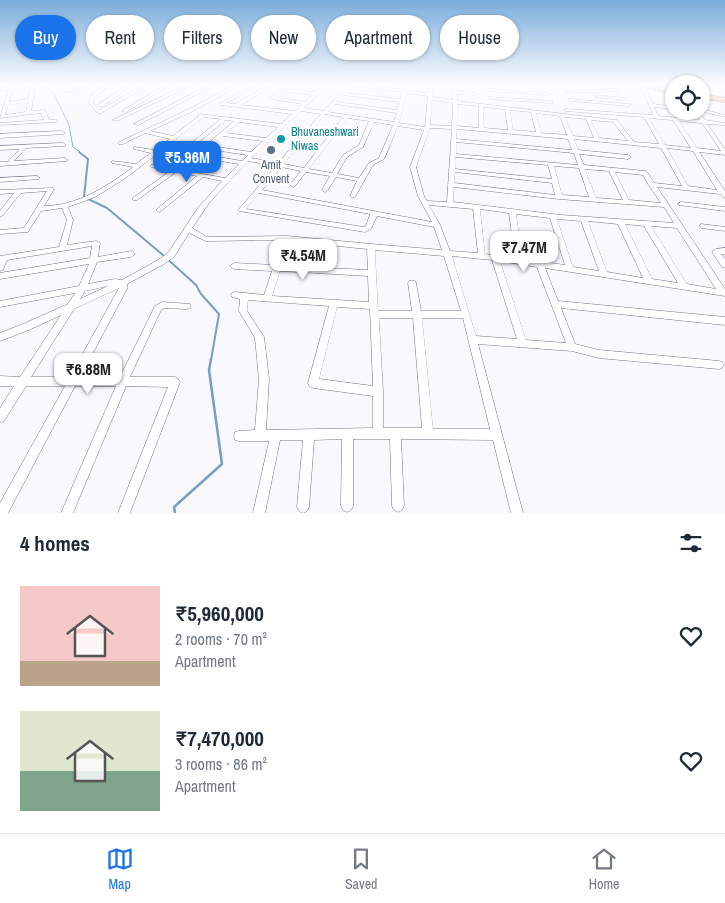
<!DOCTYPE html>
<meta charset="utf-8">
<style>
body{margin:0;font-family:"Archivo Narrow",sans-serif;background:#f6f6f7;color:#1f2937;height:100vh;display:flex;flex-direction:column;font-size:19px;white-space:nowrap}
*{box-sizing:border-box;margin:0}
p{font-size:16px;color:#747a83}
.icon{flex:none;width:28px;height:28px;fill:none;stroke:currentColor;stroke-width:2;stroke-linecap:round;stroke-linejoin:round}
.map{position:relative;height:513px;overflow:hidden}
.side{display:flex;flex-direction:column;background:#fff;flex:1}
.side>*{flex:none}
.guide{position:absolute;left:15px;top:15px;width:695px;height:45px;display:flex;gap:10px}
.fabs{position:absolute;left:665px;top:75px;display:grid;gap:10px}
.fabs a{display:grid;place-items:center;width:45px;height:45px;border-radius:50%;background:#fff;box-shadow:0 1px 4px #0004;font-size:25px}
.price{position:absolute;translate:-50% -42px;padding:0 11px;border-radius:10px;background:#fff;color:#222;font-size:16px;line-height:32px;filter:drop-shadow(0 1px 2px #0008)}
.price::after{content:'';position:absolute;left:50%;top:30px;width:15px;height:11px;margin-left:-8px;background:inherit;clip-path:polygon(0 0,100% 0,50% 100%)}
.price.selected{background:#1a73e8;color:#fff}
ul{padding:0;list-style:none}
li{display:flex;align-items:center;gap:15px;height:125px;padding:0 20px}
li span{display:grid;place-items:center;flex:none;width:140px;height:100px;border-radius:0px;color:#555}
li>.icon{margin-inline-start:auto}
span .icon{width:60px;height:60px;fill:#fffc;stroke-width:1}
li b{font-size:21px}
h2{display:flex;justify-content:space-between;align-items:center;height:60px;padding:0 20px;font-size:21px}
.tag{padding:0 18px;border-radius:22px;background:#fff;box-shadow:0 1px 4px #0004;font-size:18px;line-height:45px}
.tag.selected{background:#1a73e8;color:#fff}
.tabs{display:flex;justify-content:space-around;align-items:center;height:70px;border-top:1px solid #e0e1e3;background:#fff;font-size:14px;color:#747a83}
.tabs a{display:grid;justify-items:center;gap:2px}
.tabs .selected{color:#1a73e8}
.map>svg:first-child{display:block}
</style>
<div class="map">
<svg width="725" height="513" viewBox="0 0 725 513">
<rect width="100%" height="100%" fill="#f9f8fd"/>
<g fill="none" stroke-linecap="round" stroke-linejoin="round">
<polyline stroke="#759fc7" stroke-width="1" points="44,84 41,87 53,92 69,125 73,147 81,153"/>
<polyline stroke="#759fc7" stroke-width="2" points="79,152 88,159 84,197 107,208 163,255 196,285 201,294 219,314 211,360"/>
<polyline stroke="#759fc7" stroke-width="2.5" points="175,513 174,507 222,464 209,370 211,359"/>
<defs>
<g id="street">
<path d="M10,84H14V86L35,84L33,100L31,111L45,110L49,120H57V122L0,125V123L44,120L41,113L0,118L8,90L0,91V89L9,87ZM31,87L28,99L9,102L13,89ZM28,102L26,112L5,115L8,105Z"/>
<polygon points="62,84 66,84 68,89 89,85 91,86 66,92 64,91"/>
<polygon points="107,84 112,84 95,97 93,103 100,110 145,84 150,84 101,113 97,113 89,103 91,95"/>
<polygon points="129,84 134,84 103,106 99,106 99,104"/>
<polygon points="167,84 172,84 126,112 122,111"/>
<polygon points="188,84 194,84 117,121 113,120"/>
<polygon points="211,84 217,84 138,125 134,124"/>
<path d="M237,84H242L191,112L150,131L173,136L199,116L198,115L200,114L281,124L292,114L221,105L219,104L255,84H260L226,103L235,104L270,84H275L241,105L295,111L303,104L271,99L269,98L290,84H295L288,89L315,92L324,84H329L304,108L323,111L349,85L347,84H359L428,93L429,84H433V95L432,97L453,100V84H457V91L475,93L477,94L475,95L457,94V101L615,120H617L634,142L659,144L644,117L566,111L564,110L566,109L653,115L641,86L643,85L645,86L653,104L674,107V109L654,107L658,116L700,120L694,111H699L705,120L725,123V125L707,124L725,149V155L699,152L725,191V198L723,197L720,194L657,187L725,289V296L545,268L558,301L725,317V325L561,308L575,344L599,350L719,361L722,362L724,365L722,368L719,369L599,358L572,351L478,344L523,513H511L493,440L401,439L404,506L402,510L398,512L394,510L392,506L390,439H353V506L351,510L347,512L343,510L341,506L342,439L314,440L309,507L307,511L303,513L299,511L297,507L303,440H280L265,513H253L269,441H239L235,440L234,436L235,432L239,431L255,430L259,379L255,338L239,311L240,299L232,297L231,295L232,293L235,292L264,295L272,271L234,269L230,266L234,263L274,265L283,240L206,241L189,233L174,257L164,264L127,284V289L80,377H120L155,306L162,302L190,304L191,306L190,308L187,309L164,308L161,310L130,377H175L178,379L180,382L130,513H118L168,387L126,386L73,513H61L116,386H75L8,513H0V503L65,386H26L4,421L0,422V408L14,386H0V376L20,377L61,315L29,330L0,341V333L23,324L68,304L75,293L0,307V301L79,286L89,264L0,279V273L90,258L92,246L7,260L3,270L0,271V256L59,247L67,220L62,208L41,211L28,232L0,234V230L24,228L47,191L21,193L2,216L0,217V211L14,193L0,194V190L53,188L54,189L44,206C50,206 57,205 63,204C89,198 112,183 133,167L112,163V161L136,164L151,153L134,149V147L155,150L170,139L145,133L123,144H119V142L187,110ZM353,86L402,92L400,99L346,93ZM284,91L313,95L305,102L275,97ZM406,93L428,96L425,127L399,123ZM343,95L399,102L397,110L337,102ZM432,100L453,103L452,126L430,125ZM335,104L397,113L394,122L328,112ZM457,104L479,106V128L457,126ZM483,107L505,109L508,130L484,128ZM510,110L531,112L536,132L513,130ZM301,111L321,114L278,163L251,158ZM536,113L560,116L567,135L541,133ZM325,114L343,117L304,168L284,164ZM204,117L221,119L190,144V146H194L226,120L234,121L204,147L207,149L248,155L242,161L164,148ZM565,117L586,119L594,138L573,136ZM348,118L369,121L359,145L343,155L332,173L309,169ZM649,118L673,120L691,148L665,145ZM591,120L613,122L628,141L599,138ZM679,121L702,123L721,151L697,148ZM239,122L278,127L266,138L226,133ZM374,122L393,125L379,158L369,163L359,178L337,174L347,157L363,147ZM398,126L424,130L410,167L418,196L432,222L262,190L281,167L301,171L290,185L293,187L295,186L306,172L330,176L322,190L325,192L327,191L336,177L357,181L350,196L351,197H355L373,165L384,159ZM430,128L452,129L447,202L427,201L424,196L416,167ZM457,129L568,139L572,150L456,139ZM223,136L263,141L251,152L211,146ZM574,139L661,148L682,186L654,183L647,172L645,171L584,165L579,154L628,159L631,157L628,155L578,150ZM456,142L574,153L578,165L456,154ZM667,148L693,151L717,190L688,186ZM161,151L239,164L225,178L151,165V167L170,171L133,198L132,199L133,200H137L176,172L197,176L157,209L156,210L159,212L161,211L203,177L222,181L198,208L168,253L158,260L122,280L115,279L88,284L97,262L131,257L135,254L131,251L98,257L100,243L96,241L67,245L73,220L68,207L95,197L124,179ZM455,157L548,165L552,179L455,169ZM248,161L276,166L239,209L238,210L239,211L365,232L371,229L377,216L434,227L442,250L371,244L287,236L207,237L192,228L209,203ZM554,166L579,168L589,197L562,195ZM585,169L609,171L623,200L596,198ZM455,172L552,183L555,195L454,183ZM615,172L643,175L648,184L661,203L629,200ZM454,187L559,199L664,207L674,223L561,215L453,202ZM259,193L370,214L366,226L364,227L246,209ZM429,205L473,209L478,253L450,251L440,225ZM480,209L509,213L515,258L485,254ZM516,214L550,218L565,265L523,259ZM557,219L581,221L599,271L573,267ZM588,221L618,224L643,278L607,272ZM625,224L644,226L678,283L652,279ZM651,226L677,228L716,289L687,284ZM290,241L367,249L368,270L282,266ZM375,250L444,256L461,311H421L416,283L415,281H409L408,283L412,311H378ZM452,256L492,260L517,339L476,336ZM500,261L537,267L566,343L526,340ZM280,271L368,276L369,302L272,296ZM108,286L80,299L85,291ZM119,288L70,377H31L74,309ZM248,300L329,306L308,383L309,386L313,388L373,396V428L266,430L269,379L264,337L247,311ZM337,307L370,309L373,386L319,379ZM379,318H413L422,428H383V392ZM422,318H463L490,429H433Z"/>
<polygon points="460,84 475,84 475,85 473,86"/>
<polygon points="529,84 547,84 547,85 545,86"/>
<polygon points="670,84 674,84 674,88 672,88"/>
<polygon points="490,89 548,93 550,94 548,95 488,91 488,89"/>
<polygon points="617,89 619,89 619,91 567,93 565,92 567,91"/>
<polygon points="596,95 625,98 627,99 625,100 598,97 596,97"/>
<polygon points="489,97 551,101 553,102 551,103 491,99 489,98"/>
<polygon points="569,99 629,104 631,105 629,106 571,101 569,100"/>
<polygon points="701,109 725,115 725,117 700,111"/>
<polygon points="62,131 64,132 64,134 0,138 0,134"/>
<polygon points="63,143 65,144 65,146 26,148 14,161 65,158 67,159 67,161 0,166 0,162 8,162 20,149 0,150 0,146"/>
<polygon points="37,176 39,177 39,179 0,182 0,178"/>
<polygon points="681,202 725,207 725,211 679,205 678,204"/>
<polygon points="701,224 725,227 725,231 701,228 700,226"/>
<polygon points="725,248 725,254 721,254 725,259 725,268 722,267 712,252 716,249"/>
</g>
<g id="highway">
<polygon points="630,84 646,84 674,90 674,94"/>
<polygon points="701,94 725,98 725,102 701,98"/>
</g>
</defs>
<use href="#street" stroke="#777384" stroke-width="1"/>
<use href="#highway" stroke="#a9857c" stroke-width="2"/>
<use href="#street" fill="#fff" fill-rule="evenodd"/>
<use href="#highway" fill="#efb8a6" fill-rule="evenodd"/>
</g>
<linearGradient id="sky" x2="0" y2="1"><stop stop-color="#7aacdb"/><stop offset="0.54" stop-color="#fcfcfe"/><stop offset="1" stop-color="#fcfcfe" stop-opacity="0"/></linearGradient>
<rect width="725" height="156" fill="url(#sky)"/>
<circle fill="#0f9aa8" stroke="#fff" stroke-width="2" cx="281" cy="139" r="5"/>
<circle fill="#5c6f8a" stroke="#fff" stroke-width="2" cx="271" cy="150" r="5"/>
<g text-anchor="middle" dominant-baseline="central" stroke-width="5" stroke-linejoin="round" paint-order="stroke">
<g font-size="12" fill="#0d838f" stroke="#fff" text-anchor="start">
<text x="291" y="132">Bhuvaneshwari<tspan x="291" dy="14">Niwas</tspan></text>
</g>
<g font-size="12" fill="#4e5e75" stroke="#fff">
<text x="271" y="165">Amit<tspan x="271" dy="14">Convent</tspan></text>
</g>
</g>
</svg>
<div class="fabs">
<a><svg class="icon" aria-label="locate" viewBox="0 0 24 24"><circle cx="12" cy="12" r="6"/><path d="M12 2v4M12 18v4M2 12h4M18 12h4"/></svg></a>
</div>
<b class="price selected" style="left:187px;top:183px">₹5.96M</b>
<b class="price" style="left:524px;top:273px">₹7.47M</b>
<b class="price" style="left:303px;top:281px">₹4.54M</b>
<b class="price" style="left:88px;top:395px">₹6.88M</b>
<div class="guide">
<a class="tag selected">Buy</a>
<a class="tag">Rent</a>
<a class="tag">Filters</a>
<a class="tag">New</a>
<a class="tag">Apartment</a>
<a class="tag">House</a>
</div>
</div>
<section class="side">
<h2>4 homes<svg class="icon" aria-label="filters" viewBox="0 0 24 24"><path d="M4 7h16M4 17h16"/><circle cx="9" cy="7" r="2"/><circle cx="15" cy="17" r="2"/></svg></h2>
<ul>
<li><span style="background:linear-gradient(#f6c9c9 75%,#b9a48a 0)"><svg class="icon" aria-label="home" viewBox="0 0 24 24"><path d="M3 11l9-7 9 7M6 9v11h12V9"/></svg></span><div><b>₹5,960,000</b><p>2 rooms · 70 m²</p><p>Apartment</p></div><svg class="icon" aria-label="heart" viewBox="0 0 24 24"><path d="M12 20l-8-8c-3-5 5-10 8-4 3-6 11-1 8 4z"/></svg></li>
<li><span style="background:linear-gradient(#dfe7d0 60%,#7fa58c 0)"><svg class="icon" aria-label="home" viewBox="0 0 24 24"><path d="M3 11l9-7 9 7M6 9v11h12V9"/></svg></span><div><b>₹7,470,000</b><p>3 rooms · 86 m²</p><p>Apartment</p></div><svg class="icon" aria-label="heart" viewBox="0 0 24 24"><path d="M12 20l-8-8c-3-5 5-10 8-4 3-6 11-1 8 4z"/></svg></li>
</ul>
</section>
<nav class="tabs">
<a class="selected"><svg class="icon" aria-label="map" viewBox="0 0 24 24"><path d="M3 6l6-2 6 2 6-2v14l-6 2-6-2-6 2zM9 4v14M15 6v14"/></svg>Map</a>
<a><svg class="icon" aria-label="saved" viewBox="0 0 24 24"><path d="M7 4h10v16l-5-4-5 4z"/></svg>Saved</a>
<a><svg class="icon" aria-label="home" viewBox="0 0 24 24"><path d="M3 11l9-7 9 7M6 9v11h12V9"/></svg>Home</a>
</nav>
